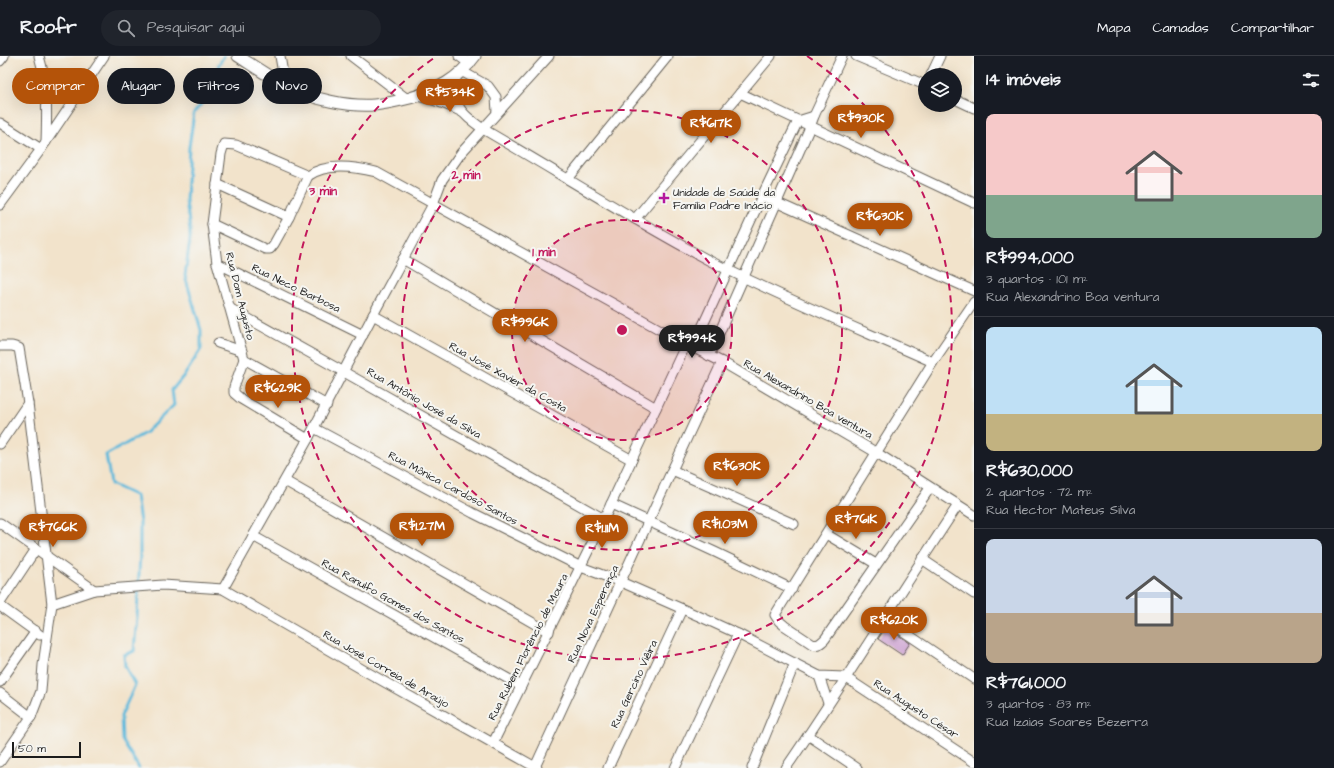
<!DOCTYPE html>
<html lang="pt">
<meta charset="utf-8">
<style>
body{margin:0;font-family:"Architects Daughter",sans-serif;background:#20242c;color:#f1f3f6;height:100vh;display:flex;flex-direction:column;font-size:15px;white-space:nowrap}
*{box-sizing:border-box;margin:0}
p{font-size:13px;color:#9ea1a6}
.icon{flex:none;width:22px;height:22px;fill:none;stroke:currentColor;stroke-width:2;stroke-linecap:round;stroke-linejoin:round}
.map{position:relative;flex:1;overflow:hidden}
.sheet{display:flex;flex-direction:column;background:#171b24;width:360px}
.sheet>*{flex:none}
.guide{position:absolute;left:12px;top:12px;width:380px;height:36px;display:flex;gap:8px}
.buttons{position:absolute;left:918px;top:12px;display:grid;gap:8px}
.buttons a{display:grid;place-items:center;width:44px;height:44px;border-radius:50%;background:#171b24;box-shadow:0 4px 16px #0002;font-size:20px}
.scale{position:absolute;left:12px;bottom:10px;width:69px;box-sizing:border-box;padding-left:4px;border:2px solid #1c1c1c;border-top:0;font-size:11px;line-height:14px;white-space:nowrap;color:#1c1c1c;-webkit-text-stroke:3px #f6f6f2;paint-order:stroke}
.price{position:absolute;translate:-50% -34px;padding:0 9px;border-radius:14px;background:#b45309;color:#fff;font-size:13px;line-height:26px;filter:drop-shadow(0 1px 2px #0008)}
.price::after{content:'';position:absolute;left:50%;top:24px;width:12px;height:9px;margin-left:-6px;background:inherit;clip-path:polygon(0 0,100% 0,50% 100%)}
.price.selected{background:#222;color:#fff}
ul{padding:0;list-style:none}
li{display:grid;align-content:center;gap:8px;height:212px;padding:0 12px}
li+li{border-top:1px solid #363941}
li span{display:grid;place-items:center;height:124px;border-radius:8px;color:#555}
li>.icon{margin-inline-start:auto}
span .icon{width:72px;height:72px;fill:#fffc;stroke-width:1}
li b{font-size:17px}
h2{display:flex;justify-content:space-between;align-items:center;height:48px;padding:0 12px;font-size:17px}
.tag{padding:0 14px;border-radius:18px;background:#171b24;box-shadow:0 4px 16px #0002;font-size:14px;line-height:36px}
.tag.selected{background:#b45309;color:#fff}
header{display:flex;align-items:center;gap:24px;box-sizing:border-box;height:56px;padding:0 20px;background:#171b24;border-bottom:1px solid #363941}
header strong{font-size:19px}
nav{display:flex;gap:22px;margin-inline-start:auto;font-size:14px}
.search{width:280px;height:36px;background:#20242c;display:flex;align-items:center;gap:10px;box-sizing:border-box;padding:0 14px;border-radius:22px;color:#9ea1a6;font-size:15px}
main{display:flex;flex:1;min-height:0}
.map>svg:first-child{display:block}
</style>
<header>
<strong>Roofr</strong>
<div class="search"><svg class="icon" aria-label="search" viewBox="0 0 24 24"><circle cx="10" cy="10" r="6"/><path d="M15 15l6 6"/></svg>Pesquisar aqui</div>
<nav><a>Mapa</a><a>Camadas</a><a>Compartilhar</a></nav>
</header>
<main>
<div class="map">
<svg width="974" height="712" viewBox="0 0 974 712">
<rect width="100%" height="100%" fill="#f6f6f2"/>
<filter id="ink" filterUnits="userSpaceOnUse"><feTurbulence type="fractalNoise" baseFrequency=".025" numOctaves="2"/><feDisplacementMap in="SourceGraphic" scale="8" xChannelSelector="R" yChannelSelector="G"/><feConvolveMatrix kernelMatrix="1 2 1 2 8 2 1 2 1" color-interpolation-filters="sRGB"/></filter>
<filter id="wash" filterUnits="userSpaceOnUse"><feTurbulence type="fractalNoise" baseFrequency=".012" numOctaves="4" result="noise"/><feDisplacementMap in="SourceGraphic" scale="16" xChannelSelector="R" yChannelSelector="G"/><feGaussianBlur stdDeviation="0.9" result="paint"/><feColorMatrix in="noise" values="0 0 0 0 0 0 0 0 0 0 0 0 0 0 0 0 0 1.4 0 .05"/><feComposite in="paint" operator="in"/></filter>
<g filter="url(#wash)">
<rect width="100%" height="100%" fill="#f2e3cb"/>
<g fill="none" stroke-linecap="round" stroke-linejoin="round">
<g stroke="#5db9db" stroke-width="3">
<polyline points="211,35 219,8 224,0"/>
<polyline points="139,712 122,684 121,660 135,629 125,610 124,599 134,595 137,561 140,497 140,466 136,440 111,428 106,399 145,377 174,349 172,334 186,317 201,293 201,274 185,220 190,183 190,174 186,145 189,91 194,57 206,42"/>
</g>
</g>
<g id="blocks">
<polygon fill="#d0a9d4" points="886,571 910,587 902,599 878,583"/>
</g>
</g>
<g filter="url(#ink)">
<use href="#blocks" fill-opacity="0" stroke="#676259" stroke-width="1"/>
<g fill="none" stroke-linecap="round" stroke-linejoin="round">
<defs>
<g id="minor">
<path d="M39,0C48,30 47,56 46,86"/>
<polyline points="280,0 285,29"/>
<polyline points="351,0 406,42"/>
<polyline points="459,0 470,8"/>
<polyline points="856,0 925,29"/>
<polyline points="0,5 4,0"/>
<polyline points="463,16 488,30 496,41 497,56"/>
<polyline points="931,19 940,0"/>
<path d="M456,21C454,51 459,56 483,73C559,117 633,164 710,205C783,242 859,273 933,306"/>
<polyline points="740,37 974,147"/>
<path d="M417,40C433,43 447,48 462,56"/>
<polyline points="955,43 974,52"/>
<polyline points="0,67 41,93"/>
<polyline points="568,123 668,0"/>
<polyline points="217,128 289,161"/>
<polyline points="762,140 974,235"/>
<polyline points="0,149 39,96 104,0"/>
<polyline points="635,163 771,0"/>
<polyline points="212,168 265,193 270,193 274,188 289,161 308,120"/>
<polyline points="403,203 656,352"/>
<polyline points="217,207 363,279"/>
<polyline points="231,253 344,316 604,463"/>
<polyline points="373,259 632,404"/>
<polyline points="218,287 242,295"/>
<polyline points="0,290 12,290 19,292 28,347 52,548 43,609 41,635 31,661 0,706"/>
<polyline points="693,291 762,140 798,65 814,60"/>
<polyline points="709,300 810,71 814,60 842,0"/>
<polyline points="244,303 327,349"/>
<polyline points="314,372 473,457 581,511 621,526 703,562 738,578 819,620 845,621 974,706"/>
<path d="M308,383L241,343L234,337V331L244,303L217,207L212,168L221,98L224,88L236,89L308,120C327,106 356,111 376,116L686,288L722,306L877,397L974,459"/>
<polyline points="0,388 28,347"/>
<polyline points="672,414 794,468"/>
<polyline points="285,425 549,576"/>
<path d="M930,432L825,583C821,587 818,590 812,588L785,570L779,565L775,559L778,554L933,306L974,246"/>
<polyline points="611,448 715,496 792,533"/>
<polyline points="0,467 94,534"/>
<polyline points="826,478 876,508"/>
<polyline points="253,480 521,630"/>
<polyline points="922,503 974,538"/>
<polyline points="223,533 308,383 373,259 433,148 442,124 461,97 549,0"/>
<polyline points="0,547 36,493"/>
<polyline points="52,548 94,534 163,529 223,533 365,615 537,712"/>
<polyline points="0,550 40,579"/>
<polyline points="885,563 974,623"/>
<polyline points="819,620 828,647"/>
<polyline points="0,626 36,575"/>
<polyline points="0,637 31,661"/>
<polyline points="808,679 857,712"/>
<polyline points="493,687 604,463 686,288"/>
<polyline points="535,711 722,306"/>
<polyline points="608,712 682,553"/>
<polyline points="675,712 738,578"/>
<polyline points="752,712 795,607"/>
<path d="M786,712C845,626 900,536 958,449"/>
</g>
<path id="tertiary" d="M238,0C255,11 272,23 290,32C313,43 349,51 374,49C386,48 398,45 410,42C438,34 458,23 475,0"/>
</defs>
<use href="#minor" stroke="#676259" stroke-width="11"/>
<use href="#tertiary" stroke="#676259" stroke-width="13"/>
<use href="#minor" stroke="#fff" stroke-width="9"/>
<use href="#tertiary" stroke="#fff" stroke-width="11"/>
</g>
</g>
<circle cx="622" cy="274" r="110" fill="#c2185b" fill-opacity=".12"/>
<g fill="none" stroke="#c2185b" stroke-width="2" stroke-dasharray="7 5">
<circle cx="622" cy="274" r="110"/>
<circle cx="622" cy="274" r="220"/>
<path d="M807 0A330 330 0 1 1 437 0"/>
</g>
<path fill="#b5179e" stroke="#f6f6f2" stroke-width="1.5" d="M662 136h4v4h4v4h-4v4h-4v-4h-4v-4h4z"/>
<g text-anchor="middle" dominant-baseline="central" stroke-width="4" stroke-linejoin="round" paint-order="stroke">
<g font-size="11" fill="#1c1c1c" stroke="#f6f6f2" text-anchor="start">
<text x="673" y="136">Unidade de Saúde da<tspan x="673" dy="13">Família Padre Inácio</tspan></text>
</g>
<g font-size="11" fill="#1c1c1c" stroke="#f6f6f2">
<text transform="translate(296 232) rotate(26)">Rua Neco Barbosa</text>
<text transform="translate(240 240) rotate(76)">Rua Dom Augusto</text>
<text transform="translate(508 321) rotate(29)">Rua José Xavier da Costa</text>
<text transform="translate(808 343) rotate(30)">Rua Alexandrino Boa ventura</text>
<text transform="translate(424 347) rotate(30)">Rua Antônio José da Silva</text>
<text transform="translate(453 432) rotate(28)">Rua Mônica Cardoso Santos</text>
<text transform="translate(393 545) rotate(29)">Rua Ranulfo Gomes dos Santos</text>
<text transform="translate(593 558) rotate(-65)">Rua Nova Esperança</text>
<text transform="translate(528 591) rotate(-63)">Rua Rubem Florêncio de Moura</text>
<text transform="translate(386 613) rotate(30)">Rua José Correia de Araújo</text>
<text transform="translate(634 628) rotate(-65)">Rua Gercino Viêira</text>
<text transform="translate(916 653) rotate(33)">Rua Augusto César</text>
</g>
</g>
<circle cx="622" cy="274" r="6" fill="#c2185b" stroke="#f6f6f2" stroke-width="2"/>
<g font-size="12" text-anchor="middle" font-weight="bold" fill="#c2185b" stroke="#f6f6f2" stroke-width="4" stroke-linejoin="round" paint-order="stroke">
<text x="466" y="123">2 min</text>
<text x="323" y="139">3 min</text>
<text x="544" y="200">1 min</text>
</g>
</svg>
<div class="buttons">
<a><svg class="icon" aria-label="layers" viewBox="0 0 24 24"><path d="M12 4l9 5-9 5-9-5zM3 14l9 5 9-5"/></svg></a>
</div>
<div class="scale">50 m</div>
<b class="price" style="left:450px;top:57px">R$534K</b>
<b class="price" style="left:861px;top:83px">R$930K</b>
<b class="price" style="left:711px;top:88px">R$617K</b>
<b class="price" style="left:880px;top:181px">R$630K</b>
<b class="price" style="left:525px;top:287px">R$996K</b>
<b class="price selected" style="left:692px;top:303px">R$994K</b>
<b class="price" style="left:278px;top:353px">R$629K</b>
<b class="price" style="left:737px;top:431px">R$630K</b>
<b class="price" style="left:856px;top:484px">R$761K</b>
<b class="price" style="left:725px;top:489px">R$1.03M</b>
<b class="price" style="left:422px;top:491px">R$1.27M</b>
<b class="price" style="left:53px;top:492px">R$766K</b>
<b class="price" style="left:602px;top:493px">R$1.11M</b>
<b class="price" style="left:894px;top:585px">R$620K</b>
<div class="guide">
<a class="tag selected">Comprar</a>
<a class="tag">Alugar</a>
<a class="tag">Filtros</a>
<a class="tag">Novo</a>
</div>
</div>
<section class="sheet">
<h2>14 imóveis<svg class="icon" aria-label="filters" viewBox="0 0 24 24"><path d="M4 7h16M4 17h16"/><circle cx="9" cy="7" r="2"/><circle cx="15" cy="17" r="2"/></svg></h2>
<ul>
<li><span style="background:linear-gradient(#f6c9c9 65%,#7fa58c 0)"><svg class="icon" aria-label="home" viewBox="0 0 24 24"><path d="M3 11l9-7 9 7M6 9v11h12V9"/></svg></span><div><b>R$994,000</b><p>3 quartos · 101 m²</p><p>Rua Alexandrino Boa ventura</p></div></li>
<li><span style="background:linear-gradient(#bfe0f5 70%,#c2b280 0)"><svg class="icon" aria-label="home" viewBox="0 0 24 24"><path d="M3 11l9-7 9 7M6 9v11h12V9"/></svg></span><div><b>R$630,000</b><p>2 quartos · 72 m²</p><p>Rua Hector Mateus Silva</p></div></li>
<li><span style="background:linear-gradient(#c9d6e8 60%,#b9a48a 0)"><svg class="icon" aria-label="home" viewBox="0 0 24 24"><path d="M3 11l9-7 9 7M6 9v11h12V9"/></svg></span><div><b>R$761,000</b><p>3 quartos · 83 m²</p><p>Rua Izaias Soares Bezerra</p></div></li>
</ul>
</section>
</main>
